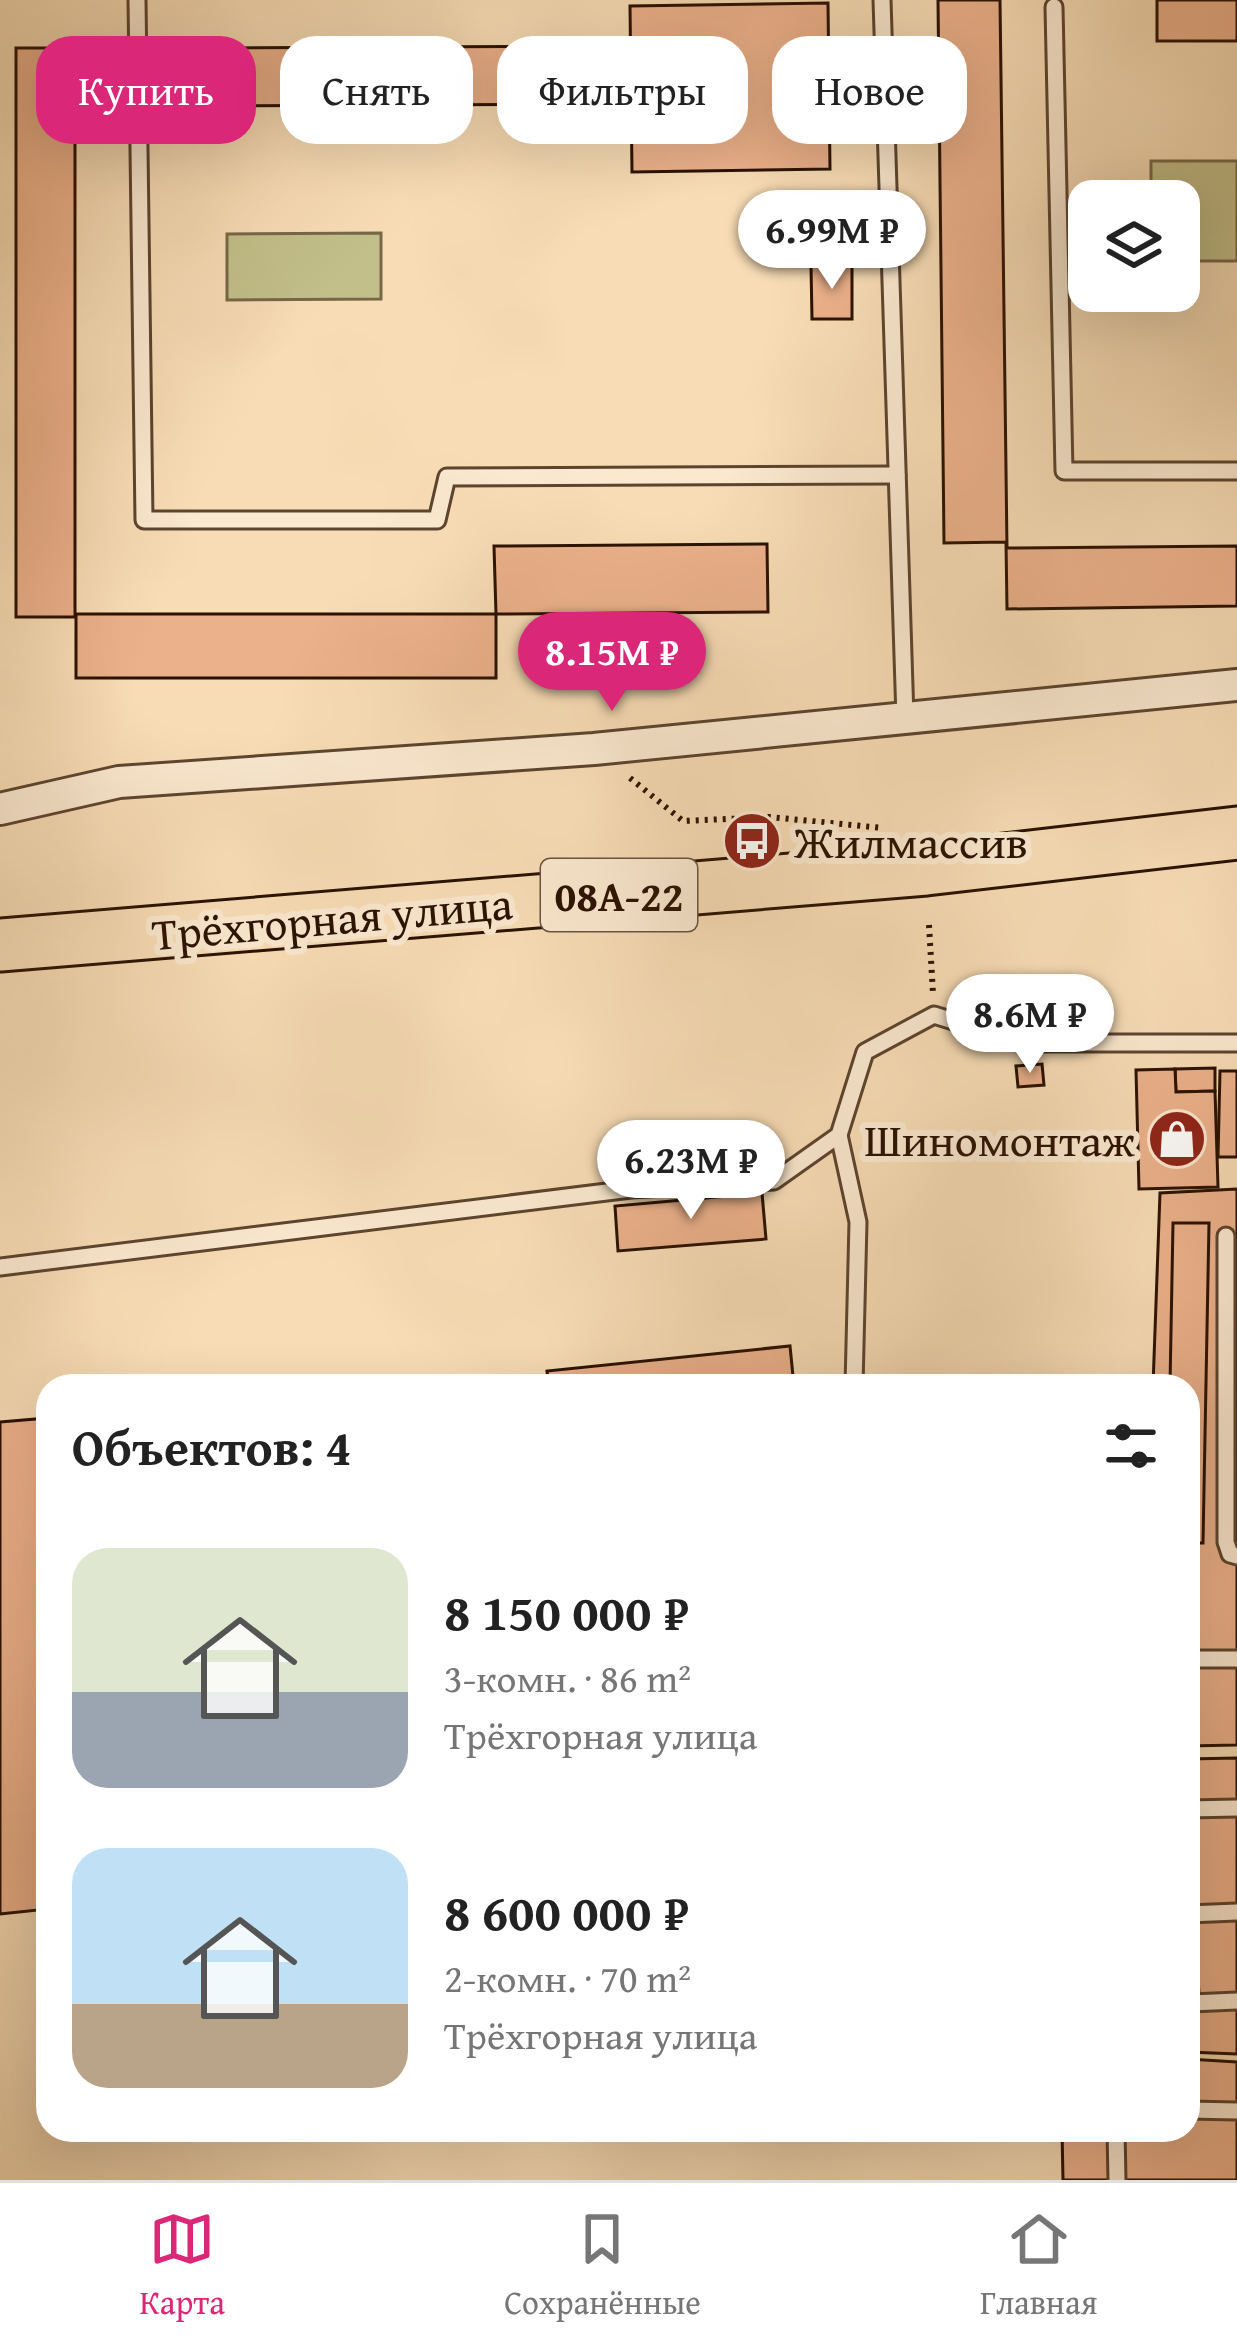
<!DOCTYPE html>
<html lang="ru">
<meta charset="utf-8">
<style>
body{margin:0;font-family:"Gentium Book Plus",serif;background:#f2f2f2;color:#222;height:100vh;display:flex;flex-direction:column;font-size:45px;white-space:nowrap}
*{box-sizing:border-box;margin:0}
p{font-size:39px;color:#767676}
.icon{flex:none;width:66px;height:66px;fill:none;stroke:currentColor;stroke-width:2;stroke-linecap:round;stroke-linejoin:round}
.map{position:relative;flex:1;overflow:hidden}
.details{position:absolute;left:36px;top:1374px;width:1164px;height:768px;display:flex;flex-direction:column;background:#fff;border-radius:36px;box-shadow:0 12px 48px #0002}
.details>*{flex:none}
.guide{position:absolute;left:36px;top:36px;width:1167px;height:108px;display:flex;gap:24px}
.controls{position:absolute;left:1068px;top:180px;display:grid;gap:24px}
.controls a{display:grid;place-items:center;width:132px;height:132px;border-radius:24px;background:#fff;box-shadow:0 12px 48px #0002;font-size:60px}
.price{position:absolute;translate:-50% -102px;padding:0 27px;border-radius:42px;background:#fff;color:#222;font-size:39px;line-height:78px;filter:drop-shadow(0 3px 6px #0008)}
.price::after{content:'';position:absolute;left:50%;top:72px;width:36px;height:27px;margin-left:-18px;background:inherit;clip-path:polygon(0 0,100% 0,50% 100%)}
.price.on{background:#db2777;color:#fff}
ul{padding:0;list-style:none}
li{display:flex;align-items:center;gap:36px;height:300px;padding:0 36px}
li span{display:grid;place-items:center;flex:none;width:336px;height:240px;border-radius:36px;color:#555}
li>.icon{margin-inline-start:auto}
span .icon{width:144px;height:144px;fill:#fffc;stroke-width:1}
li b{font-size:51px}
h2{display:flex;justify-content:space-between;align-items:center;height:144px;padding:0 36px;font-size:51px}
.pill{padding:0 42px;border-radius:36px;background:#fff;box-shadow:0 12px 48px #0002;font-size:42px;line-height:108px}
.pill.on{background:#db2777;color:#fff}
.tab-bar{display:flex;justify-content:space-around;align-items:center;height:168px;border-top:3px solid #e0e0e0;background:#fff;font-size:33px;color:#767676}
.tab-bar a{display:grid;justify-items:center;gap:6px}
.tab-bar .on{color:#db2777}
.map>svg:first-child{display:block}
</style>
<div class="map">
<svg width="1237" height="2180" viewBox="0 0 1237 2180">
<rect width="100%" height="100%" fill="#f7dcb5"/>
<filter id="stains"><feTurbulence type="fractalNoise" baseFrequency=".00167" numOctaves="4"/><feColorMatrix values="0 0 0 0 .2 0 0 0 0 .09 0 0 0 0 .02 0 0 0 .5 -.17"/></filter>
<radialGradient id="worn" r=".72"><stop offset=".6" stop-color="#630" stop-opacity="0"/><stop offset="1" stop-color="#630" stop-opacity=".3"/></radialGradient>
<g fill="#c2bf8a" stroke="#766846" stroke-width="3">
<polygon points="1237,161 1237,261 1179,261 1179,201 1151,201 1151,161"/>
<polygon points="381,233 381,299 227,300 227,234"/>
</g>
<g fill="#ebb18b" stroke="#2a1101" stroke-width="3">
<polygon points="938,0 1000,0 1007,548 1237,546 1237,606 1007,609 1006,542 944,543"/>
<rect x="1157" y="0" width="80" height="41"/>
<polygon points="828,3 830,169 632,172 630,6"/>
<polygon points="631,46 631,104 209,106 208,48"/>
<polygon points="16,48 75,48 75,614 496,614 496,678 76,678 76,617 16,617"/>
<polygon points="811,266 852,266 852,319 812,319"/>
<polygon points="767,544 768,612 496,614 494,546"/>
<polygon points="1042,1064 1044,1085 1018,1087 1016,1066"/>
<polygon points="1215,1068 1215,1091 1176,1092 1175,1069"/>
<polygon points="1175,1069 1176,1092 1215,1091 1218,1187 1139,1189 1136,1070"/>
<polygon points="1220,1071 1237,1071 1237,1157 1218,1157"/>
<polygon points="1237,1189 1237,1745 1188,1746 1188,1386 1153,1386 1160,1193"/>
<polygon points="762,1193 766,1239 618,1251 615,1206"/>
<polygon points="1173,1223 1209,1223 1203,1543 1188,1543 1188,1386 1170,1386"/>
<polygon points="790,1346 794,1386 549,1386 547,1371"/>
<polygon points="48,1418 48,1909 0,1914 0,1422"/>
<polygon points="1237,1758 1237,2054 1188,2052 1188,1759"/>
<polygon points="1188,2059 1237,2062 1237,2180 1063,2180 1062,2130 1188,2130"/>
</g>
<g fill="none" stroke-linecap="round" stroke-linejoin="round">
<defs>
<g id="service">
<polyline points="137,0 144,520 437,520 447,477 897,475"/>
<polyline points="882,0 905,718"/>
<polyline points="1054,7 1064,471 1237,471"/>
<polyline points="839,1135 858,1222 854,1386"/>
<polyline points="1226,1236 1226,1542 1230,1554 1237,1556"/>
<polyline points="0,1267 631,1189 774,1181 839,1135 865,1052 934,1015 1024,1043 1237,1043"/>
<polyline points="1188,1659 1237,1659"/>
<polyline points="1188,1809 1237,1808"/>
<polyline points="1188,1914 1237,1912"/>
<polyline points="1188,1969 1191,2003 1237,2001"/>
<polyline points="1188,2110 1237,2111"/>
<polyline points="1116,2130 1117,2180"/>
</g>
<polyline id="minor" points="0,809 119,782 594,749 1237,685"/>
<polyline id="trunk" points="0,945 926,869 1237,833"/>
</defs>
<use href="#service" stroke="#5d442e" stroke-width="21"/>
<use href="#minor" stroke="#5d442e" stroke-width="36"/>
<use href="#trunk" stroke="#2a1101" stroke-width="57"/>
<g stroke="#2a1101" stroke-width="6" stroke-dasharray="3 6" stroke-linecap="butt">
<polyline points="630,778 683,821 770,817 883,828"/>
<polyline points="929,925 933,994"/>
</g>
<use href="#service" stroke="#fae8cf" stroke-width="15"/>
<use href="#minor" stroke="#fae8cf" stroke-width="30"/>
<use href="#trunk" stroke="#f7dcb5" stroke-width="51"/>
</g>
<defs>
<symbol id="bus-disc" viewBox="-11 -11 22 22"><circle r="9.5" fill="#8f2418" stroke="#fae8cf"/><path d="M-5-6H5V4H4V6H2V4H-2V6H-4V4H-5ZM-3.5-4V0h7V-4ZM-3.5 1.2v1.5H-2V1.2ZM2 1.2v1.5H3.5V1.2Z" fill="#fff"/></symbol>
<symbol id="shop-disc" viewBox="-11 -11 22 22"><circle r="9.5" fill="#8f2418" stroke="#fae8cf"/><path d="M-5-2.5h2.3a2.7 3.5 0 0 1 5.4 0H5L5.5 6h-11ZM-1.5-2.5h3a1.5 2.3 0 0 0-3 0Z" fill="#fff"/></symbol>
</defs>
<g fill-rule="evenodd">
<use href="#bus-disc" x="719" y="808" width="66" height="66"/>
<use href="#shop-disc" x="1144" y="1106" width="66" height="66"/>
</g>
<g text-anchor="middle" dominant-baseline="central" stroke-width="12" stroke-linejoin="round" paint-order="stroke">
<rect fill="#fae8cf" stroke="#68523f" stroke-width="3" x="541" y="859" width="156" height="72" rx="9"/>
<g font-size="42" font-weight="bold" fill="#2a1101">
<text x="619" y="895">08А-22</text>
</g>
<g font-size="45" fill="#2a1101" stroke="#fae8cf" text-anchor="start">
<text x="794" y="841">Жилмассив</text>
<text x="1135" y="1139" text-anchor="end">Шиномонтаж</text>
</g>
<g font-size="45" fill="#2a1101" stroke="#fae8cf">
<text transform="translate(332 918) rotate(-5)">Трёхгорная улица</text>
</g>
</g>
<rect width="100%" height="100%" filter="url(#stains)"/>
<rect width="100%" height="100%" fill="url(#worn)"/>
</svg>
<div class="controls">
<a><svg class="icon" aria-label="layers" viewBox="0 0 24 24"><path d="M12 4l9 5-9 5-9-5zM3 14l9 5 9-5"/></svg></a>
</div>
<b class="price" style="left:832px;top:292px">6.99M ₽</b>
<b class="price on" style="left:612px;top:714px">8.15M ₽</b>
<b class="price" style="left:1030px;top:1076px">8.6M ₽</b>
<b class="price" style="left:691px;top:1222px">6.23M ₽</b>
<div class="guide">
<a class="pill on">Купить</a>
<a class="pill">Снять</a>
<a class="pill">Фильтры</a>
<a class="pill">Новое</a>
</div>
<section class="details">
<h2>Объектов: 4<svg class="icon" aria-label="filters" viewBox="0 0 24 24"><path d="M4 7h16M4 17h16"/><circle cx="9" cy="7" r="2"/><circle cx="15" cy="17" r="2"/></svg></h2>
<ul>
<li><span style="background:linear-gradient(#dfe7d0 60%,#9aa5b1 0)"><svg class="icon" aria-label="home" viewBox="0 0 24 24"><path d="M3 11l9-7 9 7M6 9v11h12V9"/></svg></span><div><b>8 150 000 ₽</b><p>3-комн. · 86 m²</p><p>Трёхгорная улица</p></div></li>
<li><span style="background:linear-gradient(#bfe0f5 65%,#b9a48a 0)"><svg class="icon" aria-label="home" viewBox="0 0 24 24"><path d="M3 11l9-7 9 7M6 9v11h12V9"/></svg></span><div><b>8 600 000 ₽</b><p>2-комн. · 70 m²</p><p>Трёхгорная улица</p></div></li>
</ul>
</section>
</div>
<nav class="tab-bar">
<a class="on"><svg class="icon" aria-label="map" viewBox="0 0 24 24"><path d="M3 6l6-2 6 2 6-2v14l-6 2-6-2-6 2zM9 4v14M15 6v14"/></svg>Карта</a>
<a><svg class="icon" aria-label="saved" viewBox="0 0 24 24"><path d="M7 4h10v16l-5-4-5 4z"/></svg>Сохранённые</a>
<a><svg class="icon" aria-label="home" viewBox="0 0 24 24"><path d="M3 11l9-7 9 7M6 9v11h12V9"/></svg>Главная</a>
</nav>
